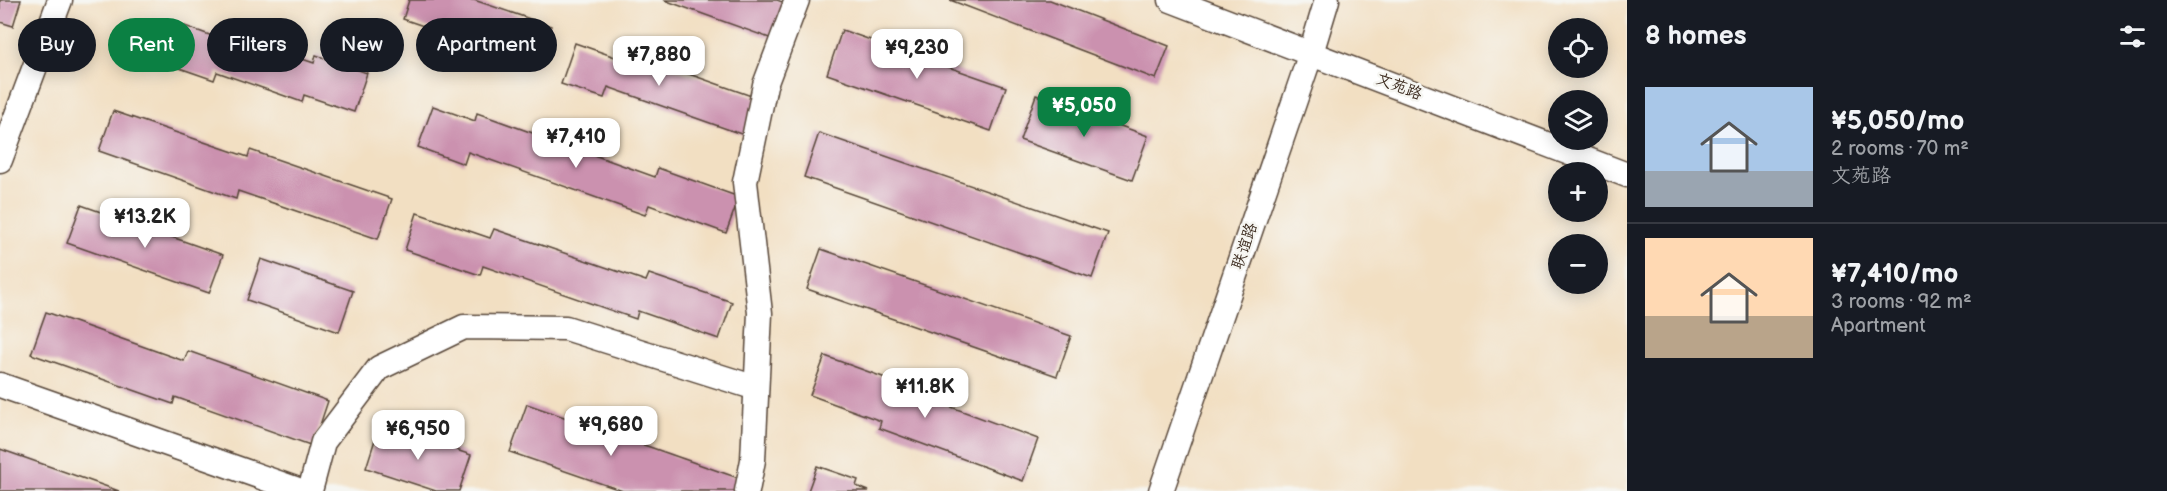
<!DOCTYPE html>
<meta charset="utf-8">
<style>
body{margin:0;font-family:"Balsamiq Sans","LXGW WenKai TC",sans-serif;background:#242831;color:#f1f3f6;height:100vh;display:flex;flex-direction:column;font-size:22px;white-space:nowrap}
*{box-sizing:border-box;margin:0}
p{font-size:20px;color:#9ea1a6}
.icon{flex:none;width:33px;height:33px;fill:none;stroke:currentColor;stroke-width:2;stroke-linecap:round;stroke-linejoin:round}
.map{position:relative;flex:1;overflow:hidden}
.side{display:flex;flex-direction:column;background:#171b24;width:540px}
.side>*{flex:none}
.banner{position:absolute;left:18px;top:18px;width:570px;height:54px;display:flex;gap:12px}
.fabs{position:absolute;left:1548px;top:18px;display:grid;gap:12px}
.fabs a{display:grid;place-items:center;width:60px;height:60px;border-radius:50%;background:#171b24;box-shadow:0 3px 15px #0003;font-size:30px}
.price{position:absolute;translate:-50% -51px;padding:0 14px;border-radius:12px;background:#fff;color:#222;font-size:20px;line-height:39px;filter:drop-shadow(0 2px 3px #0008)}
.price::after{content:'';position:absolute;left:50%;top:36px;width:18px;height:14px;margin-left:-9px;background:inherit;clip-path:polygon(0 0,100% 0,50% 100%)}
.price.selected{background:#0b8043;color:#fff}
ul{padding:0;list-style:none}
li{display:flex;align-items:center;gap:18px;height:150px;padding:0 18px}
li+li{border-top:2px solid #363941}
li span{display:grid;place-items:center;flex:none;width:168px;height:120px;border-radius:0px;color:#555}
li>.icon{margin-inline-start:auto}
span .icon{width:72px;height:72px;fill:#fffc;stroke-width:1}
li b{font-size:26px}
h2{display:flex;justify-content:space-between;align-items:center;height:72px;padding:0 18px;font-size:26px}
.chip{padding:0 21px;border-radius:27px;background:#171b24;box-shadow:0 3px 15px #0003;font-size:21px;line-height:54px}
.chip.selected{background:#0b8043;color:#fff}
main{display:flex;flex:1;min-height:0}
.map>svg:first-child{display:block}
</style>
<main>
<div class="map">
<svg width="1627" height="491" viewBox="0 0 1627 491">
<rect width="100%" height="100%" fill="#f6f6f2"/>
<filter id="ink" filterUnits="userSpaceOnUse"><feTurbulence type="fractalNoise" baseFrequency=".0167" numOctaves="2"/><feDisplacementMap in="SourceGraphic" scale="12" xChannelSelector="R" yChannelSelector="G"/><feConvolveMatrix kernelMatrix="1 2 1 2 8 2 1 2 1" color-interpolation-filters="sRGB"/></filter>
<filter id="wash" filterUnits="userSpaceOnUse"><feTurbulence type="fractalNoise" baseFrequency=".008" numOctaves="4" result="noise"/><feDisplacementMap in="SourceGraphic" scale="24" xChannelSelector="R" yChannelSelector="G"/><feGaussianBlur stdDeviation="1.35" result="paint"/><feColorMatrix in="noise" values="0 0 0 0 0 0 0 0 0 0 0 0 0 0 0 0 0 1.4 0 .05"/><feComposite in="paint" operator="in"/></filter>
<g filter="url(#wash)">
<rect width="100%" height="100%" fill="#f2dfc2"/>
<g id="blocks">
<g fill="#cb91af">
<polygon points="0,0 21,0 13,26 0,22"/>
<polygon points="409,0 474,0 551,26 538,65 403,19"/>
<polygon points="664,0 777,0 788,4 775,40"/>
<polygon points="950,0 1050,0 1169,46 1156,79"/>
<polygon points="182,25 226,41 228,34 314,63 316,55 367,73 354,112 304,95 302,102 217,72 214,80 168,64"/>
<polygon points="842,30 1006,87 991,131 827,74"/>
<polygon points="575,43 615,57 618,49 757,98 744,135 608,87 604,98 561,84"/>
<polygon points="1036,95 1148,136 1132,180 1020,140"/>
<polygon points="433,106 475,121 477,113 655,177 658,168 739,197 726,233 649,205 645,215 468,152 464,164 418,147"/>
<polygon points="113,111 248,157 250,150 392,199 378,239 238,191 236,199 99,151"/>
<polygon points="819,133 1108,233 1092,278 804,177"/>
<polygon points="81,205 223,255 209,293 67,243"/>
<polygon points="417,213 490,238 494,229 646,281 649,274 732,302 719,339 638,311 636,319 483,266 480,275 405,250"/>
<polygon points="821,249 1071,336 1057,376 807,289"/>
<polygon points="261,259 353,291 339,332 247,300"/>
<polygon points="46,312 184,361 188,351 328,401 313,446 175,397 173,404 31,354"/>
<polygon points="825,356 902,384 900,388 1038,439 1023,481 879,428 881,421 810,395"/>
<polygon points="527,404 741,479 737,491 623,491 510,452"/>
<polygon points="380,424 471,455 459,491 436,491 366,468"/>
<polygon points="0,449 119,491 0,491"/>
<polygon points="817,466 858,480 856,486 869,491 808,491"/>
</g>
</g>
</g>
<g filter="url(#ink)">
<use href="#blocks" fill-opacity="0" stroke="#564537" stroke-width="1.5"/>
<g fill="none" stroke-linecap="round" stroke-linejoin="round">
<defs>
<g id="minor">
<polyline points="1171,0 1627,175"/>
<polyline points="0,160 60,0"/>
<polyline points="0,385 301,491"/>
<polyline points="310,491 323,442 379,368 464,327 566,328 756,388"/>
<polyline points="747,491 753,460 760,313 745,182 765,85 797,0"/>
<polyline points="1161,491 1311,53 1327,0"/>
</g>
</defs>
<use href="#minor" stroke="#564537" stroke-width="27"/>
<use href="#minor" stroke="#fff" stroke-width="24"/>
</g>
</g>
<g text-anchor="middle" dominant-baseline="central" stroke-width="5" stroke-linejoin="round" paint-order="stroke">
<g font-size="16" fill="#3b2a1e" stroke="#f6f6f2">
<text transform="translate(1399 87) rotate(21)">文苑路</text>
<text transform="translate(1245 246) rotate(-71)">联谊路</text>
</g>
</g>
</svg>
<div class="fabs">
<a><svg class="icon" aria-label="locate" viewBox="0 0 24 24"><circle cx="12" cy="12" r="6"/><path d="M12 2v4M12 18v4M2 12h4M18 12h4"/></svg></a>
<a><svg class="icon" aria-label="layers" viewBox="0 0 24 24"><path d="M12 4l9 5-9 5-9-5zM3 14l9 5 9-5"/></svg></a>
<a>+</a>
<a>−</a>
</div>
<b class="price" style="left:917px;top:80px">¥9,230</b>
<b class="price" style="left:659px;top:87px">¥7,880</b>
<b class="price selected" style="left:1084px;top:138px">¥5,050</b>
<b class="price" style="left:576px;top:169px">¥7,410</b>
<b class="price" style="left:145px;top:249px">¥13.2K</b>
<b class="price" style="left:925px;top:419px">¥11.8K</b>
<b class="price" style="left:611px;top:457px">¥9,680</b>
<b class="price" style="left:418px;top:461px">¥6,950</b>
<div class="banner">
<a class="chip">Buy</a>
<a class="chip selected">Rent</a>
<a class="chip">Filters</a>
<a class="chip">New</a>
<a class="chip">Apartment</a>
</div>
</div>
<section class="side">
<h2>8 homes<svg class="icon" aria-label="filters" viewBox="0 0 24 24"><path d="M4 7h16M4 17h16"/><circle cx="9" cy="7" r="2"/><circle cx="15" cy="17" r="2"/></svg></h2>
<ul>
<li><span style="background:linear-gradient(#a9c7e8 70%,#9aa5b1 0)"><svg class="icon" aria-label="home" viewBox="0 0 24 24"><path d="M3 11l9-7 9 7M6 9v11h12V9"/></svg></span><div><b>¥5,050/mo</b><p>2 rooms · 70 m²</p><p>文苑路</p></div></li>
<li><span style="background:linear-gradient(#ffd9b3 65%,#b9a48a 0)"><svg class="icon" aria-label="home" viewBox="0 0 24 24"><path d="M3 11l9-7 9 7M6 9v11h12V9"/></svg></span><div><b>¥7,410/mo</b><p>3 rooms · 92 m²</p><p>Apartment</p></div></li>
</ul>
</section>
</main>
